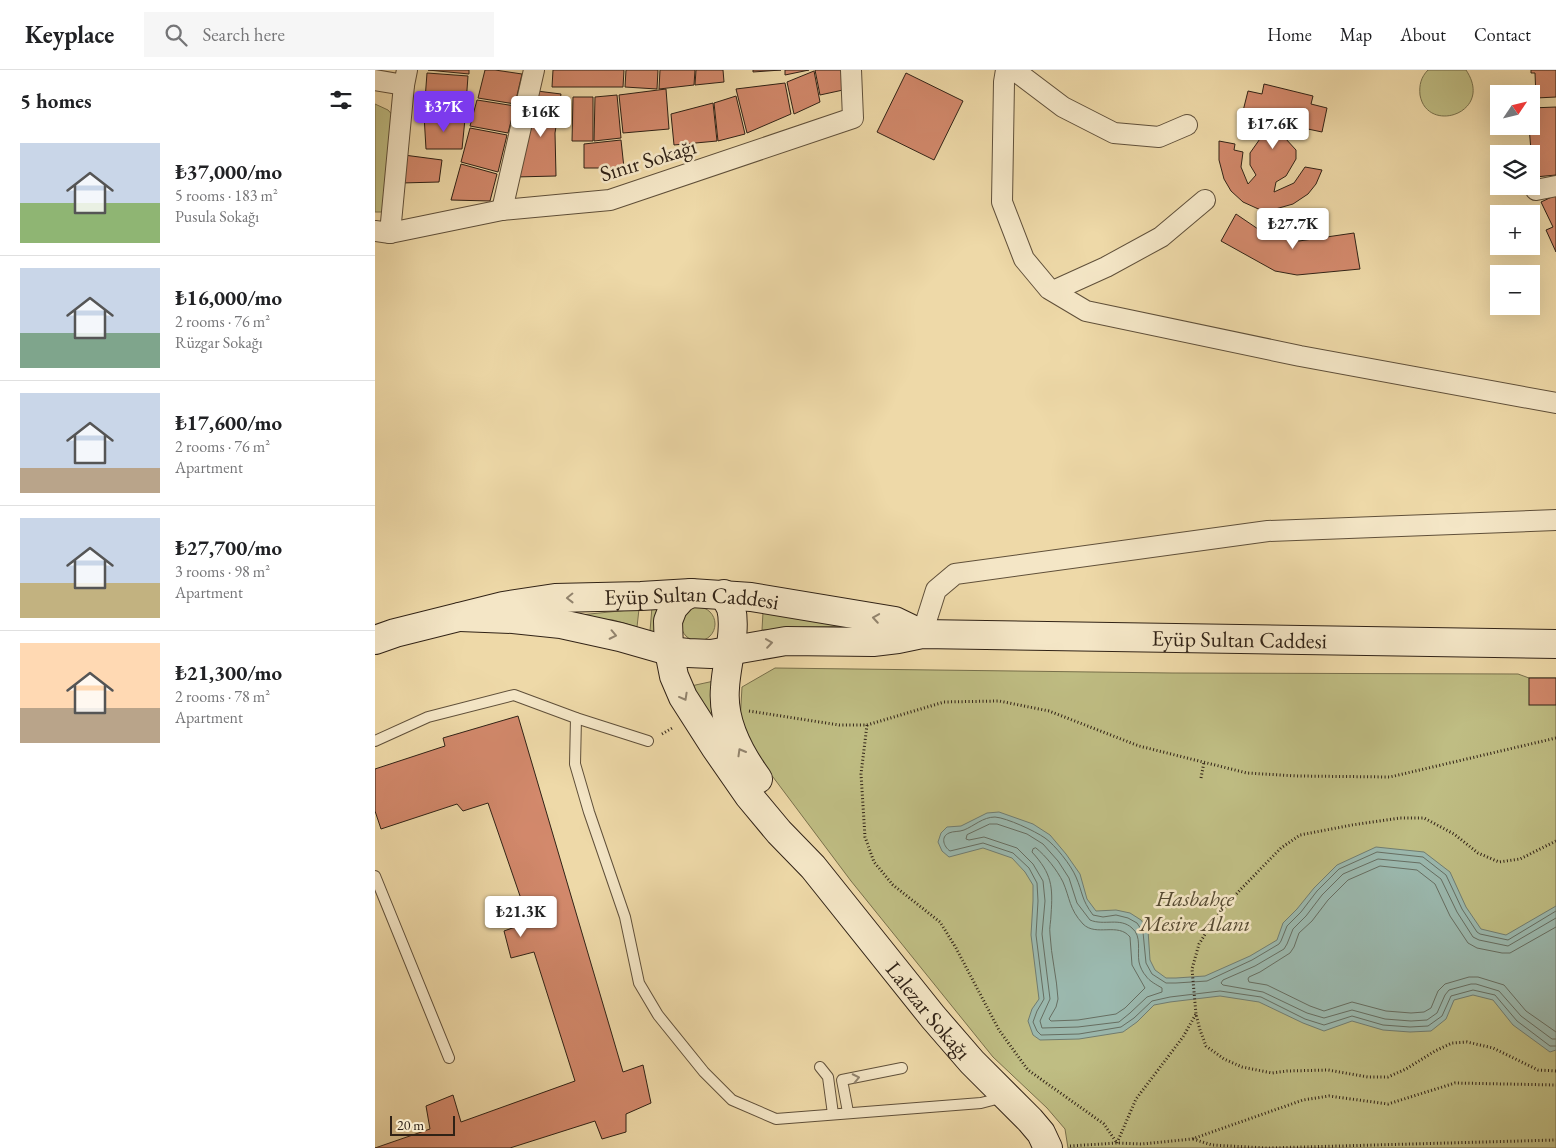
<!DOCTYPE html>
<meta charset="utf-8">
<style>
body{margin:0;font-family:"EB Garamond",serif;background:#f6f6f6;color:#202124;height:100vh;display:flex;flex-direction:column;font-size:19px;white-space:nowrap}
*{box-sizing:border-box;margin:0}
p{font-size:16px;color:#757577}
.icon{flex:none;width:28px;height:28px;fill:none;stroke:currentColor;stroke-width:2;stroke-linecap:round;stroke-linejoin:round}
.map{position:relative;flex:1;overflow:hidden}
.sheet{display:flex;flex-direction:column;background:#fff;width:375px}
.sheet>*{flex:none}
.needle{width:32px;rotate:55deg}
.buttons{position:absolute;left:1115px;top:15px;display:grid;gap:10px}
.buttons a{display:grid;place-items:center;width:50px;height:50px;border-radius:0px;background:#fff;box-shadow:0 5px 20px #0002;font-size:25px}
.scale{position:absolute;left:15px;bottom:12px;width:65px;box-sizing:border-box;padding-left:5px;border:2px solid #302216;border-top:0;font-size:14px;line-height:18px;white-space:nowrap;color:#302216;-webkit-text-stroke:4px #f4e6c6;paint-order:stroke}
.price{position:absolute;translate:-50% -42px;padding:0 11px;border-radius:5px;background:#fff;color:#222;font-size:16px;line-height:32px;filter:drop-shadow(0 1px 2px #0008)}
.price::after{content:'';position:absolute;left:50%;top:30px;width:15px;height:11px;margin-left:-8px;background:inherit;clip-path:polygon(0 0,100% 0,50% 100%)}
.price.on{background:#7c3aed;color:#fff}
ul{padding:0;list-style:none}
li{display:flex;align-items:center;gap:15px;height:125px;padding:0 20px}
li+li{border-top:1px solid #e0e0e0}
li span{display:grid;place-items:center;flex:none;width:140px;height:100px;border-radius:0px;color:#555}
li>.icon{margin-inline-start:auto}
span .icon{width:60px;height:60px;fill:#fffc;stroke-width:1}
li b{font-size:21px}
h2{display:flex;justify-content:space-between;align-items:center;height:60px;padding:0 20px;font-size:21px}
header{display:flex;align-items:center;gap:30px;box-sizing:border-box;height:70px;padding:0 25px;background:#fff;border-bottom:1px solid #e0e0e0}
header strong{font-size:24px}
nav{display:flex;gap:28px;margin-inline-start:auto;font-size:18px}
.search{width:350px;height:45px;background:#f6f6f6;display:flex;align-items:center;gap:12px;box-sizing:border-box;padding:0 18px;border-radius:0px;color:#757577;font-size:19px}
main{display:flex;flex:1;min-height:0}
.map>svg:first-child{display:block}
</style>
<header>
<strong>Keyplace</strong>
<div class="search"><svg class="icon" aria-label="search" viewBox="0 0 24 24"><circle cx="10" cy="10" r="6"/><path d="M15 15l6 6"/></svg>Search here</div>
<nav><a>Home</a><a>Map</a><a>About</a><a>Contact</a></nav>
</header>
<main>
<section class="sheet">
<h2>5 homes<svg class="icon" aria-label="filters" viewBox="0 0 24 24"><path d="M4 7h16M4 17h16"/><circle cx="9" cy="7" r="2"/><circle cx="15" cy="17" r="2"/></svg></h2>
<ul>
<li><span style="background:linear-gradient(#c9d6e8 60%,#8fb573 0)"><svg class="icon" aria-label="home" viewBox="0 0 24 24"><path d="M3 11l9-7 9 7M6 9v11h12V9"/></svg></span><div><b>₺37,000/mo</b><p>5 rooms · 183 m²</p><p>Pusula Sokağı</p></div></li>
<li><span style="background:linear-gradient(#c9d6e8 65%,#7fa58c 0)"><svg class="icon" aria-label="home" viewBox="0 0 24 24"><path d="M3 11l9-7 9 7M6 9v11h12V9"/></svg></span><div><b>₺16,000/mo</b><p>2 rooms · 76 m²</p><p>Rüzgar Sokağı</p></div></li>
<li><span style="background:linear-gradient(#c9d6e8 75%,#b9a48a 0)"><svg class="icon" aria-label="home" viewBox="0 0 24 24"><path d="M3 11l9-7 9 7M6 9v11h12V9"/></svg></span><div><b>₺17,600/mo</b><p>2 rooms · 76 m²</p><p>Apartment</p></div></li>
<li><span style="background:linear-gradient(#c9d6e8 65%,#c2b280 0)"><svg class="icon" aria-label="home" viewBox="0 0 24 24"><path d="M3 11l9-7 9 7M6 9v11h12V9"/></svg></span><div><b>₺27,700/mo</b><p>3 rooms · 98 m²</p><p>Apartment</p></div></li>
<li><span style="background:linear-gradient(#ffd9b3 65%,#b9a48a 0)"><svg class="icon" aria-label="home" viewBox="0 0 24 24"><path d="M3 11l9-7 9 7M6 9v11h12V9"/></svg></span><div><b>₺21,300/mo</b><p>2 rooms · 78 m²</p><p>Apartment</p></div></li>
</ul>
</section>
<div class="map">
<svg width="1181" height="1078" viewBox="0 0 1181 1078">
<rect width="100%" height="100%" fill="#eed9a8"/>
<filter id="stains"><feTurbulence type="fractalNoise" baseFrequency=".004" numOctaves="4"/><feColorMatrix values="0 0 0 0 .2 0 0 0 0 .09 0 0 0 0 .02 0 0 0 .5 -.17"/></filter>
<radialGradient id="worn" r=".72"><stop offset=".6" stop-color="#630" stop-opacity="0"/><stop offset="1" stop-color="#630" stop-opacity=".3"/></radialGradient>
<g fill="#bfbd83" stroke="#78704c">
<path d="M1053,0H1091C1120,43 1052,65 1045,25C1044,15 1046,7 1053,0Z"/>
<polygon points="0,34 13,40 21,49 13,142 0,142"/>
<polygon points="286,535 281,563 275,561 277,537"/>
<circle cx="323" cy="554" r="17"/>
<polygon points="264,539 262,557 238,550 195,546"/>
<polygon points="388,542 483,556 430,557 387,560"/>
<polygon points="400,598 797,603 1143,604 1154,608 1181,608 1181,1078 693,1078 690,1059 672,1038 618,987 476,811 380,683 365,652 367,617"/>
<polygon points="339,611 345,661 316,616"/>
</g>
<polygon fill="#9bb9af" stroke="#707d72" points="624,742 658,754 675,765 691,784 705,804 712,829 721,841 741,840 755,843 766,850 773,860 775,890 780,900 791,908 801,908 830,906 875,886 902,870 908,853 922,839 939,818 962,795 1001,777 1049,782 1075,802 1091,837 1106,859 1131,865 1181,836 1181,980 1175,982 1138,955 1118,930 1098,925 1079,930 1071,949 1056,961 1035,962 1008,960 977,951 949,961 928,953 884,932 845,926 795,932 779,935 762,952 748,962 704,969 665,970 658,965 653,951 657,939 664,929 656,865 658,831 658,815 650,802 637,788 608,778 574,787 567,781 563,772 566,763 572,757 586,756 612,743"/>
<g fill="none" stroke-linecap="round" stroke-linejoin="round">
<g stroke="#666e62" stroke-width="1">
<path d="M615,754H622L652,764L668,774L683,791L694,808L702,833L715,850C729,856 745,847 757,858C767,866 762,881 764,892C765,897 768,903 771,906C774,911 782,915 787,918V922L772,927L755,943L744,952L703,957L667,958L665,951L675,929L667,864L670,831L668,811L658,794L642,778L609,767L594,770L591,769L592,765Z"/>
<path d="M661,778C671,786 682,800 688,812C695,828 694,839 708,854C721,867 743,852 755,867L757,895L770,918L750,938L741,944L703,950L676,951L674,949L681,937L683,929C682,908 676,886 675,864C674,858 676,851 676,845C678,816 677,804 657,782L658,779Z"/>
<path d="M1181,841L1133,870L1105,864L1102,862L1087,839L1071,805L1048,787L1002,782L964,799L942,821L926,842L912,856L906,871L904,874L877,890L832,911L801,913H791L777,904L771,893L768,862L762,853L753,848L741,845L728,847L718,845C706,829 708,823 701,807C696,795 680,775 670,768C660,761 632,748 620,747C608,747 599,756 589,760C584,762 578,761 574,763C565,767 569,777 575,781L608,773L638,783L654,798L662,813L663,831L661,865L669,929L662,941L658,952L662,961L666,965L704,964L746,957L759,948L777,931L795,927L845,921L886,927L930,949L949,955L977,946L1008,955L1035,957L1053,956L1067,946L1076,926L1098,920L1120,925L1142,951L1175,976H1181"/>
<polyline points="1181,848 1133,876 1104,870 1098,867 1082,842 1066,809 1045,793 1003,789 968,804 947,825 931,846 918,859 912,874 909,879 880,896 848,910 846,913 848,915 888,922 932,943 949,948 977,940 1010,949 1036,951 1052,950 1062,943 1070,925 1074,920 1096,914 1101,914 1124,921 1146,946 1177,969 1181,969"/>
<polyline points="1181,857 1135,883 1127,883 1102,878 1093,873 1075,846 1060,814 1042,800 1005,796 973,810 953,830 937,851 924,863 919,877 915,883 885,902 874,907 873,909 874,912 892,915 935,936 949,941 977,932 1011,941 1036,943 1049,942 1056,938 1063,921 1070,914 1094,907 1103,907 1129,915 1151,941 1181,962"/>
</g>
</g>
<g fill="#d3896c" stroke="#302216">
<polygon points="53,0 94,0 94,4"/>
<polygon points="110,0 120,0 147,4 140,34 103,28"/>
<polygon points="178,0 249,0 248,17 177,17"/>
<polygon points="251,0 283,0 282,19 250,17"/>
<polygon points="285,0 320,0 319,15 284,19"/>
<polygon points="321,0 348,0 349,12 320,15"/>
<polygon points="378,0 406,0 378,2"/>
<polygon points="410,0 434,0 410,5"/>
<polygon points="440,0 467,0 468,20 445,25"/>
<polygon points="1156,0 1181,0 1181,27 1161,28 1160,3 1156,3"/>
<polygon points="439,1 445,32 419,44 412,12"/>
<polygon points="52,3 93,6 90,47 49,43"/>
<polygon points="531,3 588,31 559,90 502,62"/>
<polygon points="410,13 416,44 372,63 361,19"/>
<polygon points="889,14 938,26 936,34 952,38 947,62 914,55 910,68 921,80 921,89 911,106 901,112 899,122 919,113 930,97 947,100 941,114 933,124 918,134 890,142 868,132 856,121 849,109 844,90 844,71 860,74 859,80 868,82 866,97 873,114 881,105 875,95 875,83 887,66 895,64 899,50 868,41 873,21 887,24"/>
<polygon points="291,19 294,59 248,63 244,25"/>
<polygon points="162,21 186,24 180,63 181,106 140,107"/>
<polygon points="242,25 246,68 219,71 220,27"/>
<polygon points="361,26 370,64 343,71 339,33"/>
<polygon points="198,27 218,27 218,71 197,71"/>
<polygon points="102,30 140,36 133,63 95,56"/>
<polygon points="338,33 342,71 299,75 296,44"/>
<polygon points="1181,37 1181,105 1160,107 1158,81 1156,81 1154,56 1156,56 1156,38"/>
<polygon points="49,45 90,49 87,79 51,79"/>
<polygon points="95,58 132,65 123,102 86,92"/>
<polygon points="246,70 249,98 209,98 209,74"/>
<polygon points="29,85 67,90 64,112 26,113"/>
<polygon points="86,94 122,104 115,131 76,130"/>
<polygon points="1181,125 1181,182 1171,160 1178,157 1166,132"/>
<polygon points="861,144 883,159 924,171 979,163 985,199 922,205 900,201 846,171"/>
<rect x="1154" y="608" width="27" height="27"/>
<polygon points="143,646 248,1002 268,995 276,1033 251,1044 251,1062 227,1069 220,1051 135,1078 0,1078 55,1059 51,1036 78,1025 86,1052 200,1011 159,882 136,888 129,861 154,852 113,733 88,741 82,734 6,759 0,741 0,699 70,676 68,668"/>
</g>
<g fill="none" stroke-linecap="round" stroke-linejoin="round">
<defs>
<g id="lane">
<polyline points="201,648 200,694 214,742 250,847 264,913 283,945 329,1002 357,1030 401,1049 606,1033 629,1027"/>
<polyline points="0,671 53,647 139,625 201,648 273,671"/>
<polyline points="0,806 74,988"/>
<polyline points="445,997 453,1007 458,1044"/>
<polyline points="473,1042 467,1010 527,998"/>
</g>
<g id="street">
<polyline points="631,0 629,12 627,132 649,189 674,219 711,241 925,286 1181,333"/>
<polyline points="639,0 688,37 739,63 784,67 812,55"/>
<polyline points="0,10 29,15"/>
<polyline points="1161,120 1181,116"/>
<polyline points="127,140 159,0"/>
<polyline points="0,161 15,163 127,140 235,130 478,48 476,0"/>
<polyline points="15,163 29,15 32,0"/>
<polyline points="678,221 731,197 786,167 830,130"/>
<polyline points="547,564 561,520 580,504 893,461 1181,450"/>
</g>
<g id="secondary">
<path id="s1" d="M316,523L307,528L298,538L293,551L294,581L299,606L308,627L340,677L374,726L404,762L438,797L558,947L597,992L655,1050L666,1063L673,1078"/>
<path d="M349,524C351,529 354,534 356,538C362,561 351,594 350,618C347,652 364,683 383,709"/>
<path id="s2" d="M85,547L138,549L186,554L245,567L294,581L313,583L336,584L411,571L498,572L523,569L547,564L1181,574"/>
<path id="s3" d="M0,570L20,563L128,536L180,528L266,526L316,523L376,527L520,551L547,564"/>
</g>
</defs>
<use href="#lane" stroke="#60503a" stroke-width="12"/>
<use href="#street" stroke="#60503a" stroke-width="22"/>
<use href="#secondary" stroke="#302216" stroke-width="30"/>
<g stroke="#302216" stroke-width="3" stroke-dasharray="1 2.5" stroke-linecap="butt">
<polyline points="374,641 464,655 492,655 569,632 624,631 674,641 764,676 872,703 922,706 1015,707 1181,668"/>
<polyline points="492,655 486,704 490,767 499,792 518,815 565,852 581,878 624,960 653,1000 729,1054 742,1073"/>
<polyline points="287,664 299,657"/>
<polyline points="826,708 829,692"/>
<polyline points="1181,771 1145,789 1124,792 1103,783 1079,764 1049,748 1025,748 977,755 925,765 906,778 865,820 839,850 824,874 817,899 821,944 825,960 831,976 849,989 867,997 897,1003 912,1001 953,1000 993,1007 1013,1007 1031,999 1060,981 1077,973 1092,972 1118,978 1163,1000 1181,1001"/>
<polyline points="818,1069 837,1075 892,1078 1181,1070"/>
<polyline points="742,1073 761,1029 808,967 821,944"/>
<polyline points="695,1076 742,1073 767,1074 817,1069 928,1030 954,1026 1013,1034 1080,1013 1181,1015"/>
</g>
<use href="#lane" stroke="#f4e6c6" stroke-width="10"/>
<use href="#street" stroke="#f4e6c6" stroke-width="20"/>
<use href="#secondary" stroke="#f4e6c6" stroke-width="28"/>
</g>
<defs><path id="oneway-chevron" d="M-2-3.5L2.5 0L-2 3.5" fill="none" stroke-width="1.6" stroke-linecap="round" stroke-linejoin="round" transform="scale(1.25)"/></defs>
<g stroke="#92846e">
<use href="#oneway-chevron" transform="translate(195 528) rotate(179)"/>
<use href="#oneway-chevron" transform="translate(501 548) rotate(-171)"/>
<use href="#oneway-chevron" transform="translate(238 565) rotate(12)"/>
<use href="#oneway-chevron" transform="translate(394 573) rotate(-8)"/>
<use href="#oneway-chevron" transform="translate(309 627) rotate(61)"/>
<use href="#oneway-chevron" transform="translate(366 682) rotate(-120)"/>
<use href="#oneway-chevron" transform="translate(481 1008) rotate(-12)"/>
</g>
<g text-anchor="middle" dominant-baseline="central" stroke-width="5" stroke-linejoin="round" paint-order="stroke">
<g font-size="22" fill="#302216" stroke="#f4e6c6">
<text transform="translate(273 90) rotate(-17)">Sınır Sokağı</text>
<text stroke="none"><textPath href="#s3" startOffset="322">Eyüp Sultan Caddesi</textPath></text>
<text stroke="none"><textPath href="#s2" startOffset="785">Eyüp Sultan Caddesi</textPath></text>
<text stroke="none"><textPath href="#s1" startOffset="515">Lalezar Sokağı</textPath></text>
</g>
<g font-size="22" font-style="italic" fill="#544931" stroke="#f4e6c6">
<text x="820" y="828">Hasbahçe<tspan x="820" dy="25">Mesire Alanı</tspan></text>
</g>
</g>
<rect width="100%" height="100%" filter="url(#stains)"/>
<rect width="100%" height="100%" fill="url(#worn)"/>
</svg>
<div class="buttons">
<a><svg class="needle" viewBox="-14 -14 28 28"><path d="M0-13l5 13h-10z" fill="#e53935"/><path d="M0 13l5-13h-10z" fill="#757577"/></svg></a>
<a><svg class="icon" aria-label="layers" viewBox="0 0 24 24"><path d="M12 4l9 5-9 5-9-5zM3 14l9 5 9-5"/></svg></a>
<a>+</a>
<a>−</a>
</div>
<div class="scale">20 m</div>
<b class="price on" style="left:69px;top:63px">₺37K</b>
<b class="price" style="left:166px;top:68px">₺16K</b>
<b class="price" style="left:898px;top:80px">₺17.6K</b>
<b class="price" style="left:918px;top:180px">₺27.7K</b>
<b class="price" style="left:146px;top:868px">₺21.3K</b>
</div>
</main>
